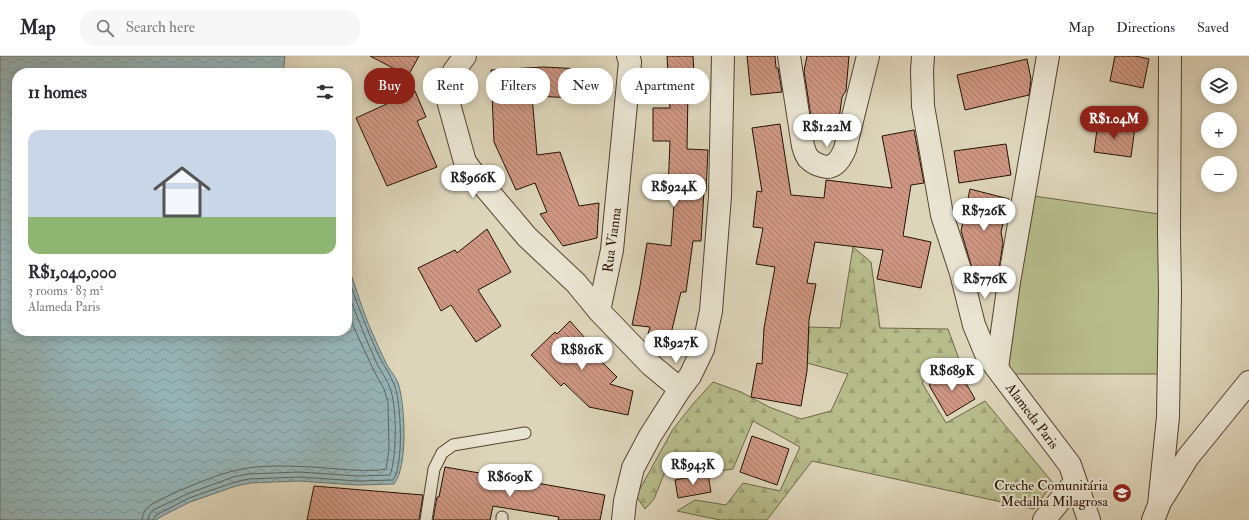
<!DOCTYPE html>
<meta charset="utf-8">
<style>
body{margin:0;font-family:"IM FELL Double Pica",serif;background:#f7f7f7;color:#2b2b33;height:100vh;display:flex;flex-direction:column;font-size:15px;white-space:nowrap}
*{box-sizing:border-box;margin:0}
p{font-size:13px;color:#7c7c81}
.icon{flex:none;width:22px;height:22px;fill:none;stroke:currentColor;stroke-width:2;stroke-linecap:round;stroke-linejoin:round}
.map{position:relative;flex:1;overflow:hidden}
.panel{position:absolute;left:12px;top:12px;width:340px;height:268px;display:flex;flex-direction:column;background:#fff;border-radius:16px;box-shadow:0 2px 10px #0003}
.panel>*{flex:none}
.banner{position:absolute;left:364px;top:12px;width:380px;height:36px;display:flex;gap:8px}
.buttons{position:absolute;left:1201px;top:12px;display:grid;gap:8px}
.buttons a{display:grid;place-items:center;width:36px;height:36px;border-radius:50%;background:#fff;box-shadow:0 2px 10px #0003;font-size:20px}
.price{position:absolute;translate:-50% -34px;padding:0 9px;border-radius:14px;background:#fff;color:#222;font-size:13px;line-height:26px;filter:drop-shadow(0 1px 2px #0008)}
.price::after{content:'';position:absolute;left:50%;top:24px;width:12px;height:9px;margin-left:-6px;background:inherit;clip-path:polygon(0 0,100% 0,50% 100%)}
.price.active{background:#8f2418;color:#fff}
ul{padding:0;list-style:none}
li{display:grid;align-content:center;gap:8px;height:212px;padding:0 16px}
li+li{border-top:1px solid #e1e1e2}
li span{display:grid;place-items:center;height:124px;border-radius:12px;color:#555}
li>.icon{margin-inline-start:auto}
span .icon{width:72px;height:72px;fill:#fffc;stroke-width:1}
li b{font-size:17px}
h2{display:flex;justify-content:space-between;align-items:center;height:48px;padding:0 16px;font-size:17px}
.pill{padding:0 14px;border-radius:16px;background:#fff;box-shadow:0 2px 10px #0003;font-size:14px;line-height:36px}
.pill.active{background:#8f2418;color:#fff}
header{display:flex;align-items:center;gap:24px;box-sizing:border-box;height:56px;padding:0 20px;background:#fff;border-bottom:1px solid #e1e1e2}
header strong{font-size:19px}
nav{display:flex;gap:22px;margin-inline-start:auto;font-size:14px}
.search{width:280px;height:36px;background:#f7f7f7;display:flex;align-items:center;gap:10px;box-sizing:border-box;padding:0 14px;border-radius:16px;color:#7c7c81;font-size:15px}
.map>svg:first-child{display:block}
</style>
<header>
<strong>Map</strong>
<div class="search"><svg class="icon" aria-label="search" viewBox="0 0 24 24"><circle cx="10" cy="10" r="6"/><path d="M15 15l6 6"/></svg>Search here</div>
<nav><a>Map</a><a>Directions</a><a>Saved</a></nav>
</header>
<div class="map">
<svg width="1249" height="464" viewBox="0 0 1249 464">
<defs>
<pattern id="forest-firs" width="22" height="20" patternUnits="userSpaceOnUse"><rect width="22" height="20" fill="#b7bc8b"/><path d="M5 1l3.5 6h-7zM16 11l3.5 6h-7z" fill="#9da176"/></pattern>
<pattern id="water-waves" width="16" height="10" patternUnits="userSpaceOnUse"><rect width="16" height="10" fill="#97b6ba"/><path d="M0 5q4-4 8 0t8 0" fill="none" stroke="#829b9e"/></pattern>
<pattern id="building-back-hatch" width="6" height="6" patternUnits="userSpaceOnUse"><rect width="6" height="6" fill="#cf9783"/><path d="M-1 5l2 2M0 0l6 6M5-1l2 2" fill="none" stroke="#a87a69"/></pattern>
</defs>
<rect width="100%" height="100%" fill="#ddd5ba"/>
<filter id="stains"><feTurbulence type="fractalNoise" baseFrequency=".005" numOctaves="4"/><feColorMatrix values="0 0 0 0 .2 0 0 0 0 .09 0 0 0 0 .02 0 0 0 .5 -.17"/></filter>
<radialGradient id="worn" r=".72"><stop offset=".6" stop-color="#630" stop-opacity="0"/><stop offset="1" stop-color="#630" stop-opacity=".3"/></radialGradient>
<polygon fill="#b7bc8b" stroke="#6e6746" points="1034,140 1159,158 1161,318 1011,318 1003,305"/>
<polygon fill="url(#forest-firs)" stroke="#6e6746" points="853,191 871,206 880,272 948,273 960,306 933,313 922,327 946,367 985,345 1053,427 1034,453 812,405 767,464 720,464 677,455 695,444 726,449 743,427 780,435 800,391 753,365 733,413 712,416 693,412 664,418 654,443 645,453 636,440 673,373 693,348 713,326 741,336 769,351 801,363 831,355 848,318 807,307 809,271 840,272"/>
<path fill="url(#water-waves)" stroke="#697470" d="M0,0H285L283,17H17V275H347V207C354,226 360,247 368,267C374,281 380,295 387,309C391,316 397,322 399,330C405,352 408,410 394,428L358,429L298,425L250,427L236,430L190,446L162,460L156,464H0Z"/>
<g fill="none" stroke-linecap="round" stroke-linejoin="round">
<g stroke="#5e645e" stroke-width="1">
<path d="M142,464C143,449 158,445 170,439C192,429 224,415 248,412C269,409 291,410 312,411C333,412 367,417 386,413L389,394L388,346L384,333L374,315L354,272L347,252"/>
<path d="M148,464L149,459L153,454L187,438L233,421L248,418L299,416L358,420L390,419C397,401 397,349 390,332C387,323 381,316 377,308C366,283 356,259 347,234"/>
<path d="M153,464L156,459L189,442L235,426L249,423L299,421L358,425L393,424C404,409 401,348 395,331C391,319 382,307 377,296C366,271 356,245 347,219"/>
</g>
</g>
<g fill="url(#building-back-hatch)" stroke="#251201">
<polygon points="370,0 419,0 408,20"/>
<polygon points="667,0 693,0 695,34 688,34 687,93 708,94 706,135 704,135 701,185 693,185 686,236 681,236 670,282 648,278 650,271 632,269 640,230 647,187 671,190 675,134 668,134 670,85 653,85 653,52 670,52"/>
<polygon points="747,0 775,0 776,12 778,12 782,36 751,39"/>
<polygon points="807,0 849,0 846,35 842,41 838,71 813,74 804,15"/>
<polygon points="1115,0 1135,0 1149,3 1143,32 1110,25"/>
<polygon points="1027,3 1031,23 1029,39 965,54 957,19"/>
<polygon points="544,11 600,14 598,43 532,40 537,99 560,96 579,150 599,147 597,182 563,190 540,158 547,156 535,127 516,134 494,86 491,14"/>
<polygon points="415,35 426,61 417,65 437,111 387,130 356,62"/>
<polygon points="1098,66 1135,71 1131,101 1094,96"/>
<polygon points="780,68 791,139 824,142 826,124 892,132 882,80 914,74 924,127 911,129 903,180 931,186 921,232 877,223 883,194 815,186 807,227 816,228 809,264 807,315 801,350 751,341 757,307 762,308 764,272 775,211 756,208 763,172 753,171 757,135 762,136 752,72"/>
<polygon points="1006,88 1011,119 959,127 954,95"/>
<polygon points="970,133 1009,143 1001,176 1003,187 998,219 975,222 961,175"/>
<polygon points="487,173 511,216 478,234 501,270 476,286 451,249 441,255 418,212 455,194 457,197"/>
<polygon points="570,265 593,291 590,294 617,321 610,328 633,335 628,359 589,351 564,327 561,330 531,299 555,276 557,278"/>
<polygon points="957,312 975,343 947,360 929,329"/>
<polygon points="752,380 789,393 777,429 740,416"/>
<polygon points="445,411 605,439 600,464 558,464 559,461 493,450 490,464 433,464 437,441 439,441"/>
<polygon points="708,418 711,436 678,442 675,424"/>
<polygon points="314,430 423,439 419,464 307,464"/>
</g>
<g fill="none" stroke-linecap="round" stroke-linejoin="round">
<defs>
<g id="service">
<polyline points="426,464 434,413 442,397 453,389 525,377"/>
<polyline points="502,464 502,461"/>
</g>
<g id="minor">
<polyline points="465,0 454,15 448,32 449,48 465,106 477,122 527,181 576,227 599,255"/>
<polyline points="628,0 630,6 612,194 599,255 651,309 680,333"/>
<path d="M789,0L803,90C804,94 806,99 808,102C811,105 816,108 819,109C833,115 840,105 845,93L868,0"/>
<path id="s1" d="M923,0L922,15L923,50L942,159L961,217L974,269L986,298L1070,409L1089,464"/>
<polyline points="997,312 1009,226 1048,0"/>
<polyline points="1162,443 1188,401 1249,326"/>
<polyline points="1044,464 1075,426"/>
<polyline points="1153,464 1159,449 1168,361 1170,236 1169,178 1170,0"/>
</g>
<polyline id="tertiary" points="623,464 625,445 633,412 650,380 680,333 690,320 703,293 711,255 720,140 723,0"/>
</defs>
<use href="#service" stroke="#53432f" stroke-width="13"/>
<use href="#minor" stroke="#53432f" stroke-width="24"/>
<use href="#tertiary" stroke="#53432f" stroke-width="24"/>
<use href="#service" stroke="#e9e4d2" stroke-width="11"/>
<use href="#minor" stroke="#e9e4d2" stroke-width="22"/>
<use href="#tertiary" stroke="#e9e4d2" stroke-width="22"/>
</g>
<defs>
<symbol id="school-disc" viewBox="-11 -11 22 22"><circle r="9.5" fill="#8f2418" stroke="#e9e4d2"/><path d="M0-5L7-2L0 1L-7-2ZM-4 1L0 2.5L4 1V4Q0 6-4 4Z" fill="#fff"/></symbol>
</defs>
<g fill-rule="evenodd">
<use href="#school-disc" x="1111" y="426" width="22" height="22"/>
</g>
<g text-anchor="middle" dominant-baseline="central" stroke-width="4" stroke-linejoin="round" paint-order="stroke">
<g font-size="14" fill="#251201" stroke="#e9e4d2">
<text transform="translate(612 184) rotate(-82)">Rua Vianna</text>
<text stroke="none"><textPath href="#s1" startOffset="384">Alameda Paris</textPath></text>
</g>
<g font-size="14" fill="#251201" stroke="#e9e4d2" text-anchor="end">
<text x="1108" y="429">Creche Comunitária<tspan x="1108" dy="16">Medalha Milagrosa</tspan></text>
</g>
</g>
<rect width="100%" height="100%" filter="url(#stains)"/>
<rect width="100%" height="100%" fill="url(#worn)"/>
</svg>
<div class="buttons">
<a><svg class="icon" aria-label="layers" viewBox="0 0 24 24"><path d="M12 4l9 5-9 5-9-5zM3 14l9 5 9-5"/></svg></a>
<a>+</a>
<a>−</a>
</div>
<b class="price active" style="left:1114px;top:84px">R$1.04M</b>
<b class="price" style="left:827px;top:92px">R$1.22M</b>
<b class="price" style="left:473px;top:143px">R$966K</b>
<b class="price" style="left:674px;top:152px">R$924K</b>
<b class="price" style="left:984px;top:176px">R$726K</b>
<b class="price" style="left:985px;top:244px">R$776K</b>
<b class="price" style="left:676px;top:308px">R$927K</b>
<b class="price" style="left:582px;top:315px">R$816K</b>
<b class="price" style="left:952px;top:336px">R$689K</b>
<b class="price" style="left:693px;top:430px">R$943K</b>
<b class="price" style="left:510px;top:442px">R$609K</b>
<div class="banner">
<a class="pill active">Buy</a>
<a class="pill">Rent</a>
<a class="pill">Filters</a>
<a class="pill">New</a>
<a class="pill">Apartment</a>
</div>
<section class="panel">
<h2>11 homes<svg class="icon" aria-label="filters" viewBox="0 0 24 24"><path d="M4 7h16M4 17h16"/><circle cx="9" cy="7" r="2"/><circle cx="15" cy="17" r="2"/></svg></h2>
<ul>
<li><span style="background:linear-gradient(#c9d6e8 70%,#8fb573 0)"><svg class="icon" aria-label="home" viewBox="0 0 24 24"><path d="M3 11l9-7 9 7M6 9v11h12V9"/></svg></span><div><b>R$1,040,000</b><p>3 rooms · 83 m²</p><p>Alameda Paris</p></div></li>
</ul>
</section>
</div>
